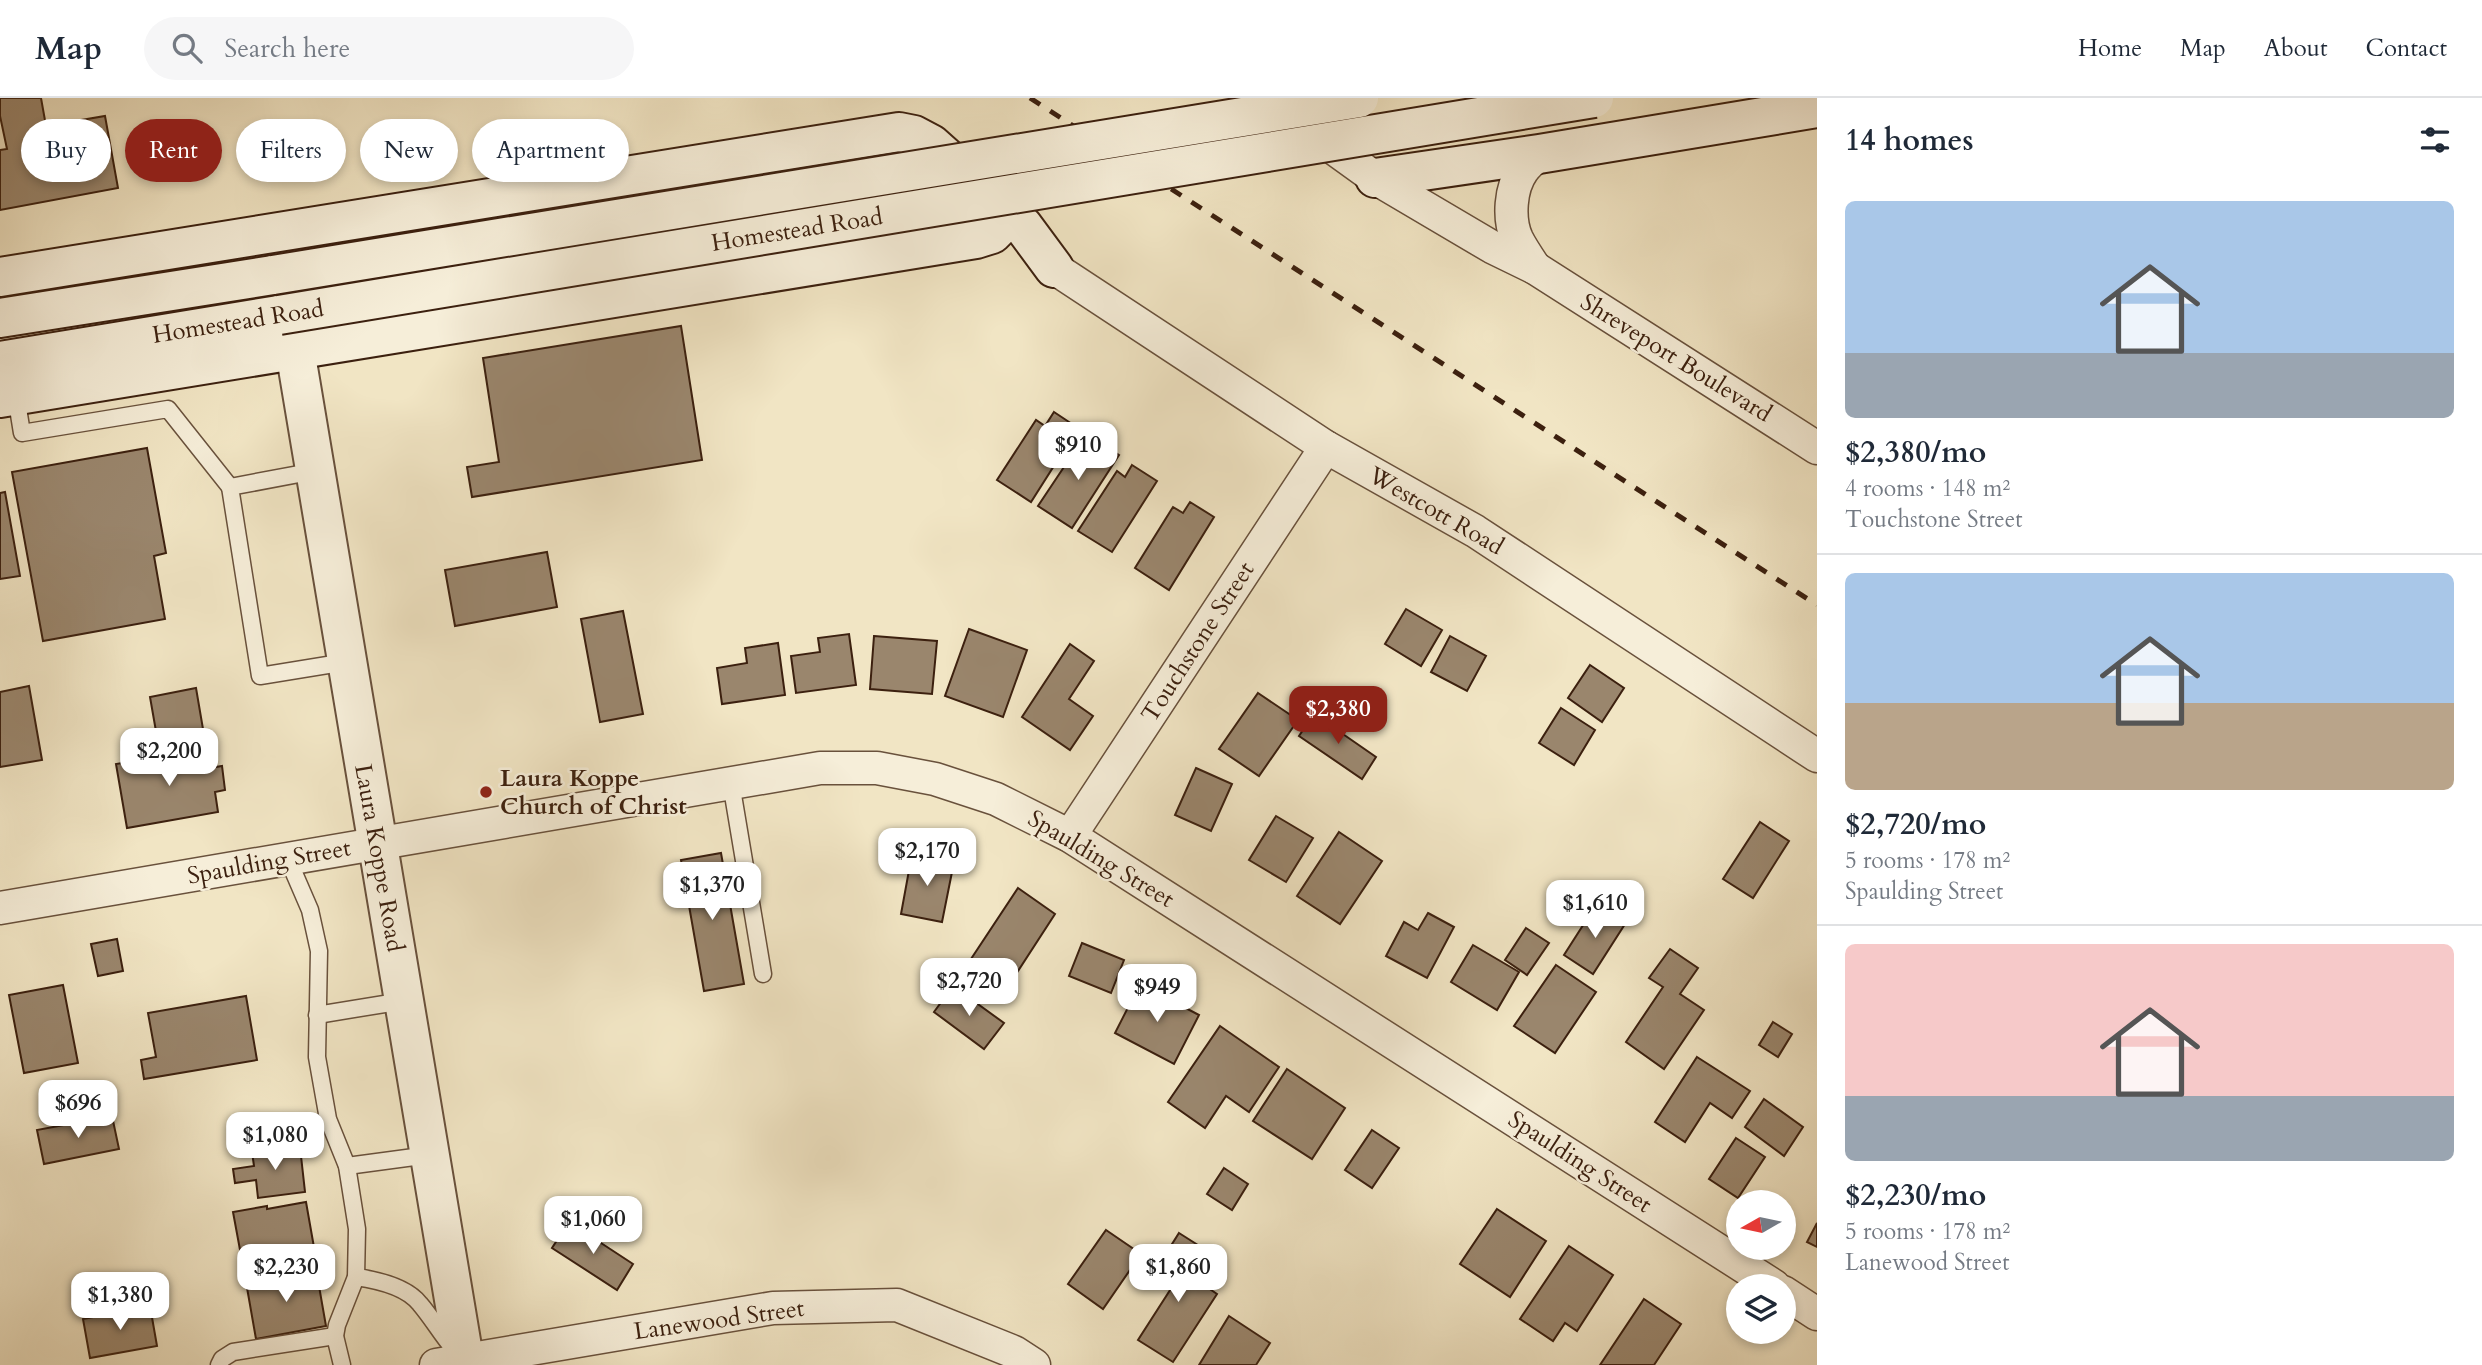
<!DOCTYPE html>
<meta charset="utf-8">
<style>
body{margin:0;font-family:Cardo,serif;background:#f6f6f7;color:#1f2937;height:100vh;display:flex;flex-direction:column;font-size:26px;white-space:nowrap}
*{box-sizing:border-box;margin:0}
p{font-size:23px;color:#747a83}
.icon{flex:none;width:38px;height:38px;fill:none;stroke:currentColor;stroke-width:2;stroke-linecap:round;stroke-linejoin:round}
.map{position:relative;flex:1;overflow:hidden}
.panel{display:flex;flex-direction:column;background:#fff;width:665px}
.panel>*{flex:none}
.top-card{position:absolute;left:21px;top:21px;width:665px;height:63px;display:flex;gap:14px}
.needle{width:46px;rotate:261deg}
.controls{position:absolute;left:1726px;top:1092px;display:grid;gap:14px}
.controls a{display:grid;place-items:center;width:70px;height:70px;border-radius:50%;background:#fff;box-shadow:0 4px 10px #0003;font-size:35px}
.price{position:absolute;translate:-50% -60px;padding:0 16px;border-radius:14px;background:#fff;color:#222;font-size:23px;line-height:46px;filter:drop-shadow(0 2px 4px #0008)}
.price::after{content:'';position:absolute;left:50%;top:42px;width:21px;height:16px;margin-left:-10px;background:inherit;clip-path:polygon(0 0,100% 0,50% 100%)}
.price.on{background:#8f2418;color:#fff}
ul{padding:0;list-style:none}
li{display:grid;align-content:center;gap:14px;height:371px;padding:0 28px}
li+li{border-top:2px solid #e0e1e3}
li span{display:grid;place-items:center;height:217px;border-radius:10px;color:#555}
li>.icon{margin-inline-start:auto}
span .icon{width:126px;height:126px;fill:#fffc;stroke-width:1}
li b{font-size:30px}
h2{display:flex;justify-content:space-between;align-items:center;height:84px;padding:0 28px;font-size:30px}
.pill{padding:0 24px;border-radius:32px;background:#fff;box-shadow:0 4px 10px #0003;font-size:24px;line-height:63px}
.pill.on{background:#8f2418;color:#fff}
header{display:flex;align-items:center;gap:42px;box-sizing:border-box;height:98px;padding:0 35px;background:#fff;border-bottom:2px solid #e0e1e3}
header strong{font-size:33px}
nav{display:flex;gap:38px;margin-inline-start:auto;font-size:24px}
.search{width:490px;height:63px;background:#f6f6f7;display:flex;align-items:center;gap:18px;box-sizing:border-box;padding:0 24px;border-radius:38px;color:#747a83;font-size:26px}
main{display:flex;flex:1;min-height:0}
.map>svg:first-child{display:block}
</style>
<header>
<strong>Map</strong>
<div class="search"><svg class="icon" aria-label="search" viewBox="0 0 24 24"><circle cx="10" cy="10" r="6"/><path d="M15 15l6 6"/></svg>Search here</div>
<nav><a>Home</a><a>Map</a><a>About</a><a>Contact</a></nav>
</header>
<main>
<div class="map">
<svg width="1817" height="1267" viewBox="0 0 1817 1267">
<rect width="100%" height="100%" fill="#f1e5c4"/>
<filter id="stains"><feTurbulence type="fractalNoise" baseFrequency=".00286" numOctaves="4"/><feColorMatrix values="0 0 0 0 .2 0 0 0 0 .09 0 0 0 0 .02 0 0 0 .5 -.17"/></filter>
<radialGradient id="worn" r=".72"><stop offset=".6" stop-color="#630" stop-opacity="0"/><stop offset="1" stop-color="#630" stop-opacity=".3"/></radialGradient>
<g fill="#9a866d" stroke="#3c200f" stroke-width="2">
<polygon points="0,0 41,0 46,28 105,18 118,90 0,112 0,52 7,51 0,18"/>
<polygon points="681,228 702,362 472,399 467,369 499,364 483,260"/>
<polygon points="1054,314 1078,330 1031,404 997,382 1036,322 1045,328"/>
<polygon points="1093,340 1119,357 1072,430 1038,408 1078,348 1084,353"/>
<polygon points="147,350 166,455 154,458 165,521 43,543 12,374"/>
<polygon points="1132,367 1157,383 1112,454 1078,433 1117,373 1125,379"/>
<polygon points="5,394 20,478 0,481 0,395"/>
<polygon points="1190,404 1214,419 1169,492 1135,470 1173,409 1183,415"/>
<polygon points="547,454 557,509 455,528 445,472"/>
<polygon points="1406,511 1442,532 1421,568 1385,546"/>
<polygon points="623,513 643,616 600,624 581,521"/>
<polygon points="969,531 1027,552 1003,619 945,598"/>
<polygon points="849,536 856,587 796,595 791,558 820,554 818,540"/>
<polygon points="874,538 937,543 932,596 870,591"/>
<polygon points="1450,538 1486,558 1467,593 1431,574"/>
<polygon points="778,545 785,597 722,606 717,570 747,565 745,550"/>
<polygon points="1070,546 1094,563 1069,601 1093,618 1070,652 1022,619"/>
<polygon points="1590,567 1624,590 1602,624 1568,600"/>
<polygon points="29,588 42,662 0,669 0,594"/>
<polygon points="196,590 203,631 157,639 150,599"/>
<polygon points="1258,595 1298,622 1259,678 1219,651"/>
<polygon points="1561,610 1595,632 1574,667 1539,645"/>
<polygon points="1314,616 1376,659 1362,681 1299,638"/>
<polygon points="207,651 210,670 222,668 225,692 215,694 218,714 127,730 116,666"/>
<polygon points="1196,670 1232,686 1211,733 1175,717"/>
<polygon points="1276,718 1313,740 1286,784 1249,762"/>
<polygon points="1760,724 1789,743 1753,800 1723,781"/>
<polygon points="1339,734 1382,763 1340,826 1297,798"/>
<polygon points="721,755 744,886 704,893 681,762"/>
<polygon points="912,756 954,764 942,824 901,816"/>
<polygon points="1018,790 1055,816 1007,890 969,864"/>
<polygon points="1596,807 1625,826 1593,876 1564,857"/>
<polygon points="1428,815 1454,829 1427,880 1386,858 1404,824 1418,832"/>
<polygon points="1526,830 1549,845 1527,877 1505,862"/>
<polygon points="117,841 123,873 98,878 91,846"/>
<polygon points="1082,845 1124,862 1111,895 1069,878"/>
<polygon points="1473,847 1519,874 1497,912 1451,884"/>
<polygon points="1670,851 1698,870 1680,896 1704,912 1664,971 1626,944 1663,889 1649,880"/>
<polygon points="1556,867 1596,894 1555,955 1514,928"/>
<polygon points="1140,886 1199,917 1174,966 1115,935"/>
<polygon points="63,887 78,965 24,975 9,897"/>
<polygon points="953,888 1004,925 984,951 934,914"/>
<polygon points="246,898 257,962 144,981 141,962 156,959 148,915"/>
<polygon points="1773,924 1792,936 1778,959 1759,947"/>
<polygon points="1220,928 1279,969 1249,1014 1226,998 1205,1030 1168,1004"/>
<polygon points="1697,959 1750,993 1732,1020 1710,1005 1685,1044 1655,1024"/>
<polygon points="1287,971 1345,1010 1312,1061 1253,1023"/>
<polygon points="1764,1001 1803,1029 1784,1058 1745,1029"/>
<polygon points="112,1018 119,1051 44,1066 37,1032"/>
<polygon points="1372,1032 1399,1050 1372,1090 1345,1072"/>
<polygon points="1736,1040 1765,1059 1738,1100 1709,1081"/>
<polygon points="300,1049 305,1094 258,1100 256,1082 235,1085 233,1071 254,1068 252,1054"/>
<polygon points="1224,1070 1248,1086 1232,1112 1207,1096"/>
<polygon points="306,1104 315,1155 243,1168 233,1114 267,1108 267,1111"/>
<polygon points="1497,1111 1546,1143 1510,1199 1460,1166"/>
<polygon points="569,1124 633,1166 617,1192 552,1150"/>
<polygon points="1817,1125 1817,1149 1807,1144"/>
<polygon points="1106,1132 1141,1156 1103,1211 1068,1186"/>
<polygon points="1179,1135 1201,1149 1185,1174 1217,1196 1173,1264 1138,1242 1181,1175 1162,1162"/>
<polygon points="1569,1148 1613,1177 1577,1233 1565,1225 1553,1243 1520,1221"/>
<polygon points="316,1171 326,1228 256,1241 246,1184"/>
<polygon points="1644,1201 1681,1226 1654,1267 1600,1267"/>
<polygon points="150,1208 157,1248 90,1260 83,1221"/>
<polygon points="1229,1218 1270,1245 1256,1267 1199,1267"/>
</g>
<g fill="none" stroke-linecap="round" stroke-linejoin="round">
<defs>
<g id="service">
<polyline points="16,298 22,335 168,311 230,389"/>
<polyline points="315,373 230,389 260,578 346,564"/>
<polyline points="731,685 763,876"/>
<polyline points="288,761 310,812 319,853 317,959 328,1021 347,1068 357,1131 356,1179 337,1227 335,1238 342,1267"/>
<polyline points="317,917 403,903"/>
<polyline points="347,1068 429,1057"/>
<path d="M356,1179C377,1182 407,1189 420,1206C432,1220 441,1236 453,1250"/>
<polyline points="219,1267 222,1261 233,1254 335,1238"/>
</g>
<g id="minor">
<polyline points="1314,36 1375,80 1492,149 1535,170 1817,350"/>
<polyline points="1054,170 1326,349 1475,433 1817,658"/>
<path d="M1535,170C1529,161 1522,151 1517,141C1508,121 1510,90 1523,72C1527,66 1534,61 1539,56"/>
<polyline points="1070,738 1326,349"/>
<polyline points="0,810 820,670 877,670 935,681 996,701 1070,738 1774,1188"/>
<polyline points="1783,1194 1817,1216"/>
<polyline points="436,1267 773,1210 897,1207 1014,1254 1034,1267"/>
</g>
<polyline id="tertiary" points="295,252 465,1267"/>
<g id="secondary">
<polyline points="1375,80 1539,56 1817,10"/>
<polyline points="0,179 899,34 914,37 931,46 1023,128 1054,170"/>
<polyline points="0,220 273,177"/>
<polyline points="0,263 279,217"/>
<polyline points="0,300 976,141 992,136 1003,125 1004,111"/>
</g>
</defs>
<use href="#service" stroke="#69513c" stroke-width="19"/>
<use href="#minor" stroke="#69513c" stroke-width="35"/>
<use href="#tertiary" stroke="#69513c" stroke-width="42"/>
<use href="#secondary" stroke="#3c200f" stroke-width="42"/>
<use href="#service" stroke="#f6eed9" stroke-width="16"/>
<use href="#minor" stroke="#f6eed9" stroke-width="32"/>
<use href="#tertiary" stroke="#f6eed9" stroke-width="38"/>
<use href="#secondary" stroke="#f6eed9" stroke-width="38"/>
<polyline stroke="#3c200f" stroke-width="5" stroke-dasharray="12 12" stroke-linecap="butt" points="1030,0 1817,507"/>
<defs>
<g id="secondary-bridge">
<polyline points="273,177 1359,0"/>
<polyline points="279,217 1594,0"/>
</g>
</defs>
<use href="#secondary-bridge" stroke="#3c200f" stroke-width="42" stroke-linecap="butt"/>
<use href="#secondary-bridge" stroke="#f6eed9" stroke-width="38"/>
</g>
<circle fill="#8f2418" stroke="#f6eed9" stroke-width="2.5" cx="486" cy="694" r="7"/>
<g text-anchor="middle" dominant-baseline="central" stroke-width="5" stroke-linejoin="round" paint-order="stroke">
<g font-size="24" fill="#3c200f" stroke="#f6eed9">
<text transform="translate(797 132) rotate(-9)">Homestead Road</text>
<text transform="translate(238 224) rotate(-9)">Homestead Road</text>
<text transform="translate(1676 260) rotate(32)">Shreveport Boulevard</text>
<text transform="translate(1436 413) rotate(30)">Westcott Road</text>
<text transform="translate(1198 544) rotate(-57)">Touchstone Street</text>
<text transform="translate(379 760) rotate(80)">Laura Koppe Road</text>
<text transform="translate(1101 761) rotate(31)">Spaulding Street</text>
<text transform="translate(269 764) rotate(-10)">Spaulding Street</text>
<text transform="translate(1580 1064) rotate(33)">Spaulding Street</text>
<text transform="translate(719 1222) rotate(-8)">Lanewood Street</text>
</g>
<g font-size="24" font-weight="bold" fill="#3c200f" stroke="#f6eed9" text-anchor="start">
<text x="500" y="680">Laura Koppe<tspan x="500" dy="28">Church of Christ</tspan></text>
</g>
</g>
<rect width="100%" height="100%" filter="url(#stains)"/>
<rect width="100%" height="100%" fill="url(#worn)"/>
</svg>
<div class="controls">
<a><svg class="needle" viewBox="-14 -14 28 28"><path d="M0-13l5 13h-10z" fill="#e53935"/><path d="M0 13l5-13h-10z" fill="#747a83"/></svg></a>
<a><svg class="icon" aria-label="layers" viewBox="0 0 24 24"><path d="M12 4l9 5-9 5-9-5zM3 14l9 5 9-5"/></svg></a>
</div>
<b class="price" style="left:1078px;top:384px">$910</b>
<b class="price on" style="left:1338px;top:648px">$2,380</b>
<b class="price" style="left:169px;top:690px">$2,200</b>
<b class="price" style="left:927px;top:790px">$2,170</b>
<b class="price" style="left:712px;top:824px">$1,370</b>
<b class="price" style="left:1595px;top:842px">$1,610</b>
<b class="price" style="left:969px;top:920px">$2,720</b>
<b class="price" style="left:1157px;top:926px">$949</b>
<b class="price" style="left:78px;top:1042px">$696</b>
<b class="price" style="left:275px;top:1074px">$1,080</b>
<b class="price" style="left:593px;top:1158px">$1,060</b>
<b class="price" style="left:286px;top:1206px">$2,230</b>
<b class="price" style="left:1178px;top:1206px">$1,860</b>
<b class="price" style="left:120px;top:1234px">$1,380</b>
<div class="top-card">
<a class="pill">Buy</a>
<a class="pill on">Rent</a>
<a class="pill">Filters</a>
<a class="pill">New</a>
<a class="pill">Apartment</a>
</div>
</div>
<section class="panel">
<h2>14 homes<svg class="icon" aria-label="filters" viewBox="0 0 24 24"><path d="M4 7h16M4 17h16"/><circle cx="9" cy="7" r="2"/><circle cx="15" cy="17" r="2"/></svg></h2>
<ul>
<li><span style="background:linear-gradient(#a9c7e8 70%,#9aa5b1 0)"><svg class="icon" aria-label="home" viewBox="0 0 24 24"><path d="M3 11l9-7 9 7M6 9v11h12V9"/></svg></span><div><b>$2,380/mo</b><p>4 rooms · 148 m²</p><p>Touchstone Street</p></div></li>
<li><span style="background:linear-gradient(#a9c7e8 60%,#b9a48a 0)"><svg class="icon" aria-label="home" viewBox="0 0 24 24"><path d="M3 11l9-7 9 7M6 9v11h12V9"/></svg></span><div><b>$2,720/mo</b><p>5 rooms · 178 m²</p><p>Spaulding Street</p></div></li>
<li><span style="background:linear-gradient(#f6c9c9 70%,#9aa5b1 0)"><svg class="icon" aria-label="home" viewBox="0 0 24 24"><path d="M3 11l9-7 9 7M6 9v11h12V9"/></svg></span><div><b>$2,230/mo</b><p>5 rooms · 178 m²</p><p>Lanewood Street</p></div></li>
</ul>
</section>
</main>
